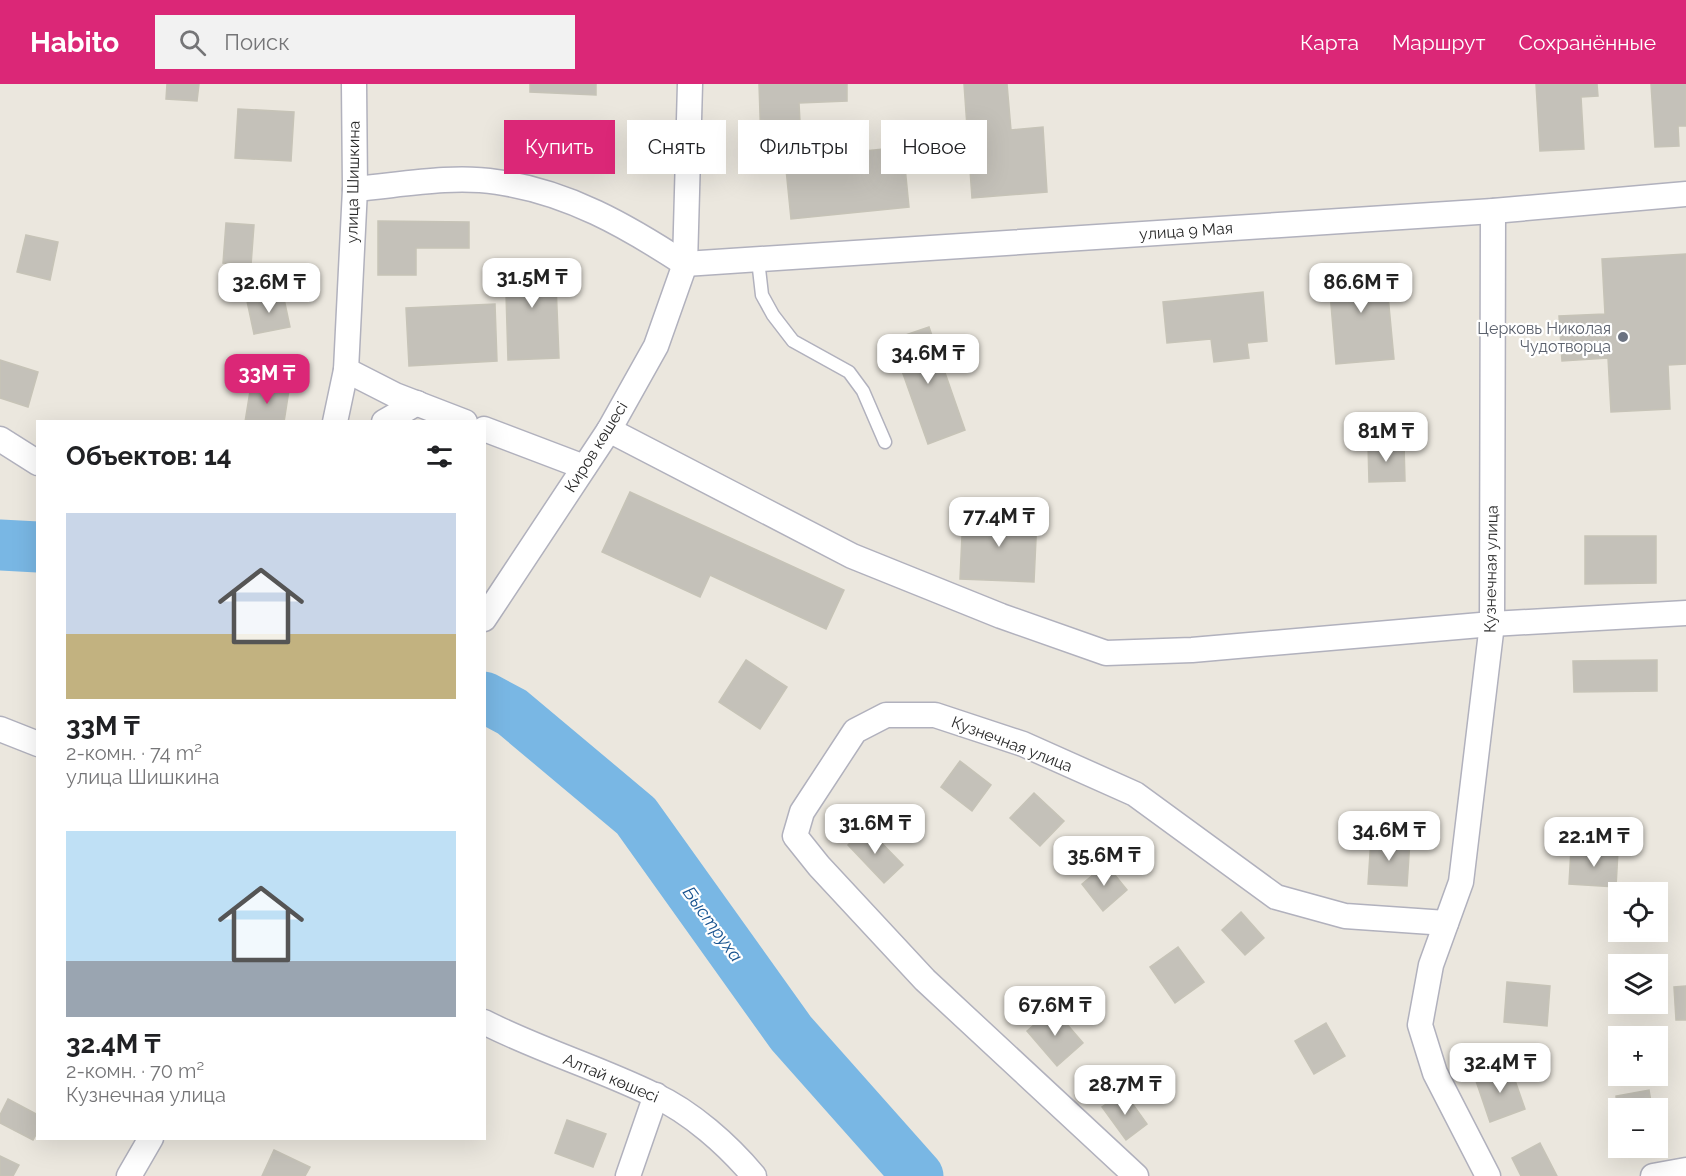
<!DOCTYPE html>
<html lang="ru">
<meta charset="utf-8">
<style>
body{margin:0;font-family:Raleway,sans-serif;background:#f2f2f2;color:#202124;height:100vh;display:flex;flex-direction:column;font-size:22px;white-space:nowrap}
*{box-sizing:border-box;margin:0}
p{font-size:20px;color:#757577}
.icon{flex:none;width:33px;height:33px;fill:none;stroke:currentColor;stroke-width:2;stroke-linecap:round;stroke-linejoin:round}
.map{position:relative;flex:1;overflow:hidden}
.panel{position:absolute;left:36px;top:336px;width:450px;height:720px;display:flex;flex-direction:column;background:#fff;border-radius:0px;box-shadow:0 6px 24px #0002}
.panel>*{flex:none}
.guide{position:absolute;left:504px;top:36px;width:570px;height:54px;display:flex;gap:12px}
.fabs{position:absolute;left:1608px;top:798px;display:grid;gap:12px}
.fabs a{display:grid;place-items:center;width:60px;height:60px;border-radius:0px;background:#fff;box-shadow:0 6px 24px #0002;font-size:30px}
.price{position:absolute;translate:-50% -51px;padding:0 14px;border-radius:12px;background:#fff;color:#222;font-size:20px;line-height:39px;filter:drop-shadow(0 2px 3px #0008)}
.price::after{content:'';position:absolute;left:50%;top:36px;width:18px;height:14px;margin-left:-9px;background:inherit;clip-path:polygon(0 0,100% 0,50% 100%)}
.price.selected{background:#db2777;color:#fff}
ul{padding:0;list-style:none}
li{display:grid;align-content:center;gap:12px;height:318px;padding:0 30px}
li span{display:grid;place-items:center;height:186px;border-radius:0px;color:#555}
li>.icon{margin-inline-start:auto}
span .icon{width:108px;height:108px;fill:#fffc;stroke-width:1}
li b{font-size:26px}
h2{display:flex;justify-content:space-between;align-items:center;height:72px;padding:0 30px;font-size:26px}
.pill{padding:0 21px;border-radius:0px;background:#fff;box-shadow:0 6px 24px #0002;font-size:21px;line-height:54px}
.pill.selected{background:#db2777;color:#fff}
header{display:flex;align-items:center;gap:36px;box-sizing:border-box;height:84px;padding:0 30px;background:#db2777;color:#fff}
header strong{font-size:28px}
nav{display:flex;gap:33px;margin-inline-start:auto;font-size:21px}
.search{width:420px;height:54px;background:#f2f2f2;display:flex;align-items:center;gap:15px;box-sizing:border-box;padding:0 21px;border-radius:0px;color:#757577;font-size:22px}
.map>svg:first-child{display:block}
</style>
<header>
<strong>Habito</strong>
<div class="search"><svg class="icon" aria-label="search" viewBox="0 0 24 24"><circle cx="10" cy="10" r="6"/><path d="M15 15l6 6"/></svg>Поиск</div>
<nav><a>Карта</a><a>Маршрут</a><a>Сохранённые</a></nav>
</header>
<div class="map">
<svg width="1686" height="1092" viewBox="0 0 1686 1092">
<rect width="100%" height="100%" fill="#ebe7de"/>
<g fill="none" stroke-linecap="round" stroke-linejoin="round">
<g stroke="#79b7e4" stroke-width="51">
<polyline points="0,461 38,463"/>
<polyline points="484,613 512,628 636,732 791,949 918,1092"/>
</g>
</g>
<g fill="#c4c1b9" stroke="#c6c3b7" stroke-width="1.5">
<polygon points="167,0 199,0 197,17 166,15"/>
<polygon points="530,0 596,0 596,11 530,8"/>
<polygon points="759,0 847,0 847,17 799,19 801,58 761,60"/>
<polygon points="964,0 1007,0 1011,46 1043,43 1047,108 972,114"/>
<polygon points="1536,0 1597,0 1598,12 1581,13 1584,65 1540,67"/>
<polygon points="1651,0 1686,0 1686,42 1678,42 1679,62 1655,63"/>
<polygon points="238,25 294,28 291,77 235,74"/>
<polygon points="903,63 909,123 791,135 785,75"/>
<polygon points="378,137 469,138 469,164 416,164 416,191 378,191"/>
<polygon points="226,139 254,141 251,181 223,179"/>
<polygon points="26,151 58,158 50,196 17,188"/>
<polygon points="1686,170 1686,280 1668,281 1670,325 1611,328 1608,274 1562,277 1559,232 1605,230 1602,175"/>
<polygon points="555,175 559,274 508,276 505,176"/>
<polygon points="1385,180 1394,275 1336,280 1328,185"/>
<polygon points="1263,208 1267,257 1247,259 1249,274 1214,278 1211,255 1167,259 1163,218"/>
<polygon points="283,210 290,243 254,250 247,217"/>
<polygon points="495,220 497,277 409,282 406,224"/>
<polygon points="929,243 965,346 928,360 891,256"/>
<polygon points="0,276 38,288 28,323 0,314"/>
<polygon points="251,301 289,306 284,338 245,338"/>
<polygon points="1368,360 1404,360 1405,397 1369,398"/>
<polygon points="630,408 844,506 826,545 710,491 700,513 602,468"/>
<polygon points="963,430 1037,433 1034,498 960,495"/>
<polygon points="1585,452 1656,452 1656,499 1585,500"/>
<polygon points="746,576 787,603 760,645 719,618"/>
<polygon points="1657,576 1657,607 1574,608 1573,577"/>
<polygon points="960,677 991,701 972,727 941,703"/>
<polygon points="1034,709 1064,737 1040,762 1010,734"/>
<polygon points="866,743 903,781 884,799 848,761"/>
<polygon points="1371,754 1410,756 1407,802 1368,800"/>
<polygon points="1571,765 1618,767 1616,803 1569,800"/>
<polygon points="1106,780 1127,806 1103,827 1082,800"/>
<polygon points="1241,828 1264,854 1245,871 1222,846"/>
<polygon points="1178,863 1204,898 1175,919 1150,883"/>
<polygon points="1507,898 1550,902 1547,942 1504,938"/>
<polygon points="1686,902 1686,936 1676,936 1674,903"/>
<polygon points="1053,924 1083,959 1057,982 1027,947"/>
<polygon points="1326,939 1345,972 1314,990 1295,957"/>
<polygon points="1510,982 1525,1025 1490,1038 1475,994"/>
<polygon points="1649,1006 1652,1024 1618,1024 1618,1029 1616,1012"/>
<polygon points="1124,1008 1147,1040 1126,1056 1102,1023"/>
<polygon points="8,1015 38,1031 38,1047 33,1056 0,1039 0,1031"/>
<polygon points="567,1036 606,1050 593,1083 555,1069"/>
<polygon points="1540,1059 1557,1092 1521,1092 1512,1074"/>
<polygon points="274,1066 310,1083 305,1092 262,1092"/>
<polygon points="0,1072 19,1081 13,1092 0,1092"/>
</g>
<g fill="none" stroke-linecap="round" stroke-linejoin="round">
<defs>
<polyline id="service" points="758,176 762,211 773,231 793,257 849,288 863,307 885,358"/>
<g id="minor">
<path d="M355,105C401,101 451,91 497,98C568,108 627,142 685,180"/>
<polyline points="685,180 1493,127 1686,110"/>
<polyline points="346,286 395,311 465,338"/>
<polyline points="335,338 346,286 355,105 354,0"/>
<polyline points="384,338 417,319"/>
<polyline points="484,345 584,383"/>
<polyline points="609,346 852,472 1001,532 1106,569 1192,566 1492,540 1686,529"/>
<polyline points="0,355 38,379"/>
<polyline points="484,535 609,346 656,262 685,180 690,0"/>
<polyline points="0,645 38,660"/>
<path d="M484,938C539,966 599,984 654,1011C691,1028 728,1061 754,1092"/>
<polyline points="129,1092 151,1054"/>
<polyline points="628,1092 656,1011"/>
<polyline points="1136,1092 925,896 819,782 795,752 802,728 855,647 886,631 935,631 1023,660 1135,710 1276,813 1345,832 1446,839"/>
<polyline points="1488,1092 1435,989 1420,941 1431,881 1461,798 1492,540 1493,127"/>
<polyline points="1653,1092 1686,1086"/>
</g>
</defs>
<use href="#service" stroke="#b1b1bd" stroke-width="15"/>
<use href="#minor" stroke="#b1b1bd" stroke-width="27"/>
<use href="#service" stroke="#fff" stroke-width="12"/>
<use href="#minor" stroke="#fff" stroke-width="24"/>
</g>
<circle fill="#6b7280" stroke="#fff" stroke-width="2" cx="1623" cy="253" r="6"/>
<g text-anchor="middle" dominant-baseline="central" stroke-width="4.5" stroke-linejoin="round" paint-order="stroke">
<g font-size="16" fill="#2a2a2a" stroke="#fff">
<text transform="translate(353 98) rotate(-89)">улица Шишкина</text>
<text transform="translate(1186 147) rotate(-4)">улица 9 Мая</text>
<text transform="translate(596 363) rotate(-58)">Киров көшесі</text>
<text transform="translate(1491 485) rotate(-89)">Кузнечная улица</text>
<text transform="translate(1012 660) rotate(21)">Кузнечная улица</text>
<text transform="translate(611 994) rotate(23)">Алтай көшесі</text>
</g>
<g font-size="16" fill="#5b616d" stroke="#fff" text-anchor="end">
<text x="1611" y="244">Церковь Николая<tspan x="1611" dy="18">Чудотворца</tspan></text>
</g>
<g font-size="18" font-style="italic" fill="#195490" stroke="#fff">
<text transform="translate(713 840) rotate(54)">Быструха</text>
</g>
</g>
</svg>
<div class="fabs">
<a><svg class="icon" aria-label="locate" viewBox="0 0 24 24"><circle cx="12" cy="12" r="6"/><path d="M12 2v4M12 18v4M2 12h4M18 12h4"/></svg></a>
<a><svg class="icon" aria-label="layers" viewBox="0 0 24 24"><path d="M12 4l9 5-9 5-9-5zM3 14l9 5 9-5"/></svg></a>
<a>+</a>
<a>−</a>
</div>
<b class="price" style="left:532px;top:225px">31.5M ₸</b>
<b class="price" style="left:269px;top:230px">32.6M ₸</b>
<b class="price" style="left:1361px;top:230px">86.6M ₸</b>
<b class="price" style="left:928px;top:301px">34.6M ₸</b>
<b class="price selected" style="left:267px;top:321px">33M ₸</b>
<b class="price" style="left:1386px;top:379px">81M ₸</b>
<b class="price" style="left:999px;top:464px">77.4M ₸</b>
<b class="price" style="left:875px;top:771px">31.6M ₸</b>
<b class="price" style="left:1389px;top:778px">34.6M ₸</b>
<b class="price" style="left:1594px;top:784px">22.1M ₸</b>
<b class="price" style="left:1104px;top:803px">35.6M ₸</b>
<b class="price" style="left:1055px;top:953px">67.6M ₸</b>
<b class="price" style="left:1500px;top:1010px">32.4M ₸</b>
<b class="price" style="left:1125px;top:1032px">28.7M ₸</b>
<div class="guide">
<a class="pill selected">Купить</a>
<a class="pill">Снять</a>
<a class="pill">Фильтры</a>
<a class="pill">Новое</a>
</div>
<section class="panel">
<h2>Объектов: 14<svg class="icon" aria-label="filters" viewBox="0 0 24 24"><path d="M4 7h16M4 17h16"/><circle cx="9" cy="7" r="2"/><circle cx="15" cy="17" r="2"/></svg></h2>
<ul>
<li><span style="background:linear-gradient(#c9d6e8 65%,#c2b280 0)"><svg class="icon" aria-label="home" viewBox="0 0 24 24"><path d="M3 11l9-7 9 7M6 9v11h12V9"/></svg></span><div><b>33M ₸</b><p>2-комн. · 74 m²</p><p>улица Шишкина</p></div></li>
<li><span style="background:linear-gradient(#bfe0f5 70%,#9aa5b1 0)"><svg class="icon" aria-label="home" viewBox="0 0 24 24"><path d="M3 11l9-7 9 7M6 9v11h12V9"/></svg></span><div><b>32.4M ₸</b><p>2-комн. · 70 m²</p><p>Кузнечная улица</p></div></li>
</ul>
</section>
</div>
